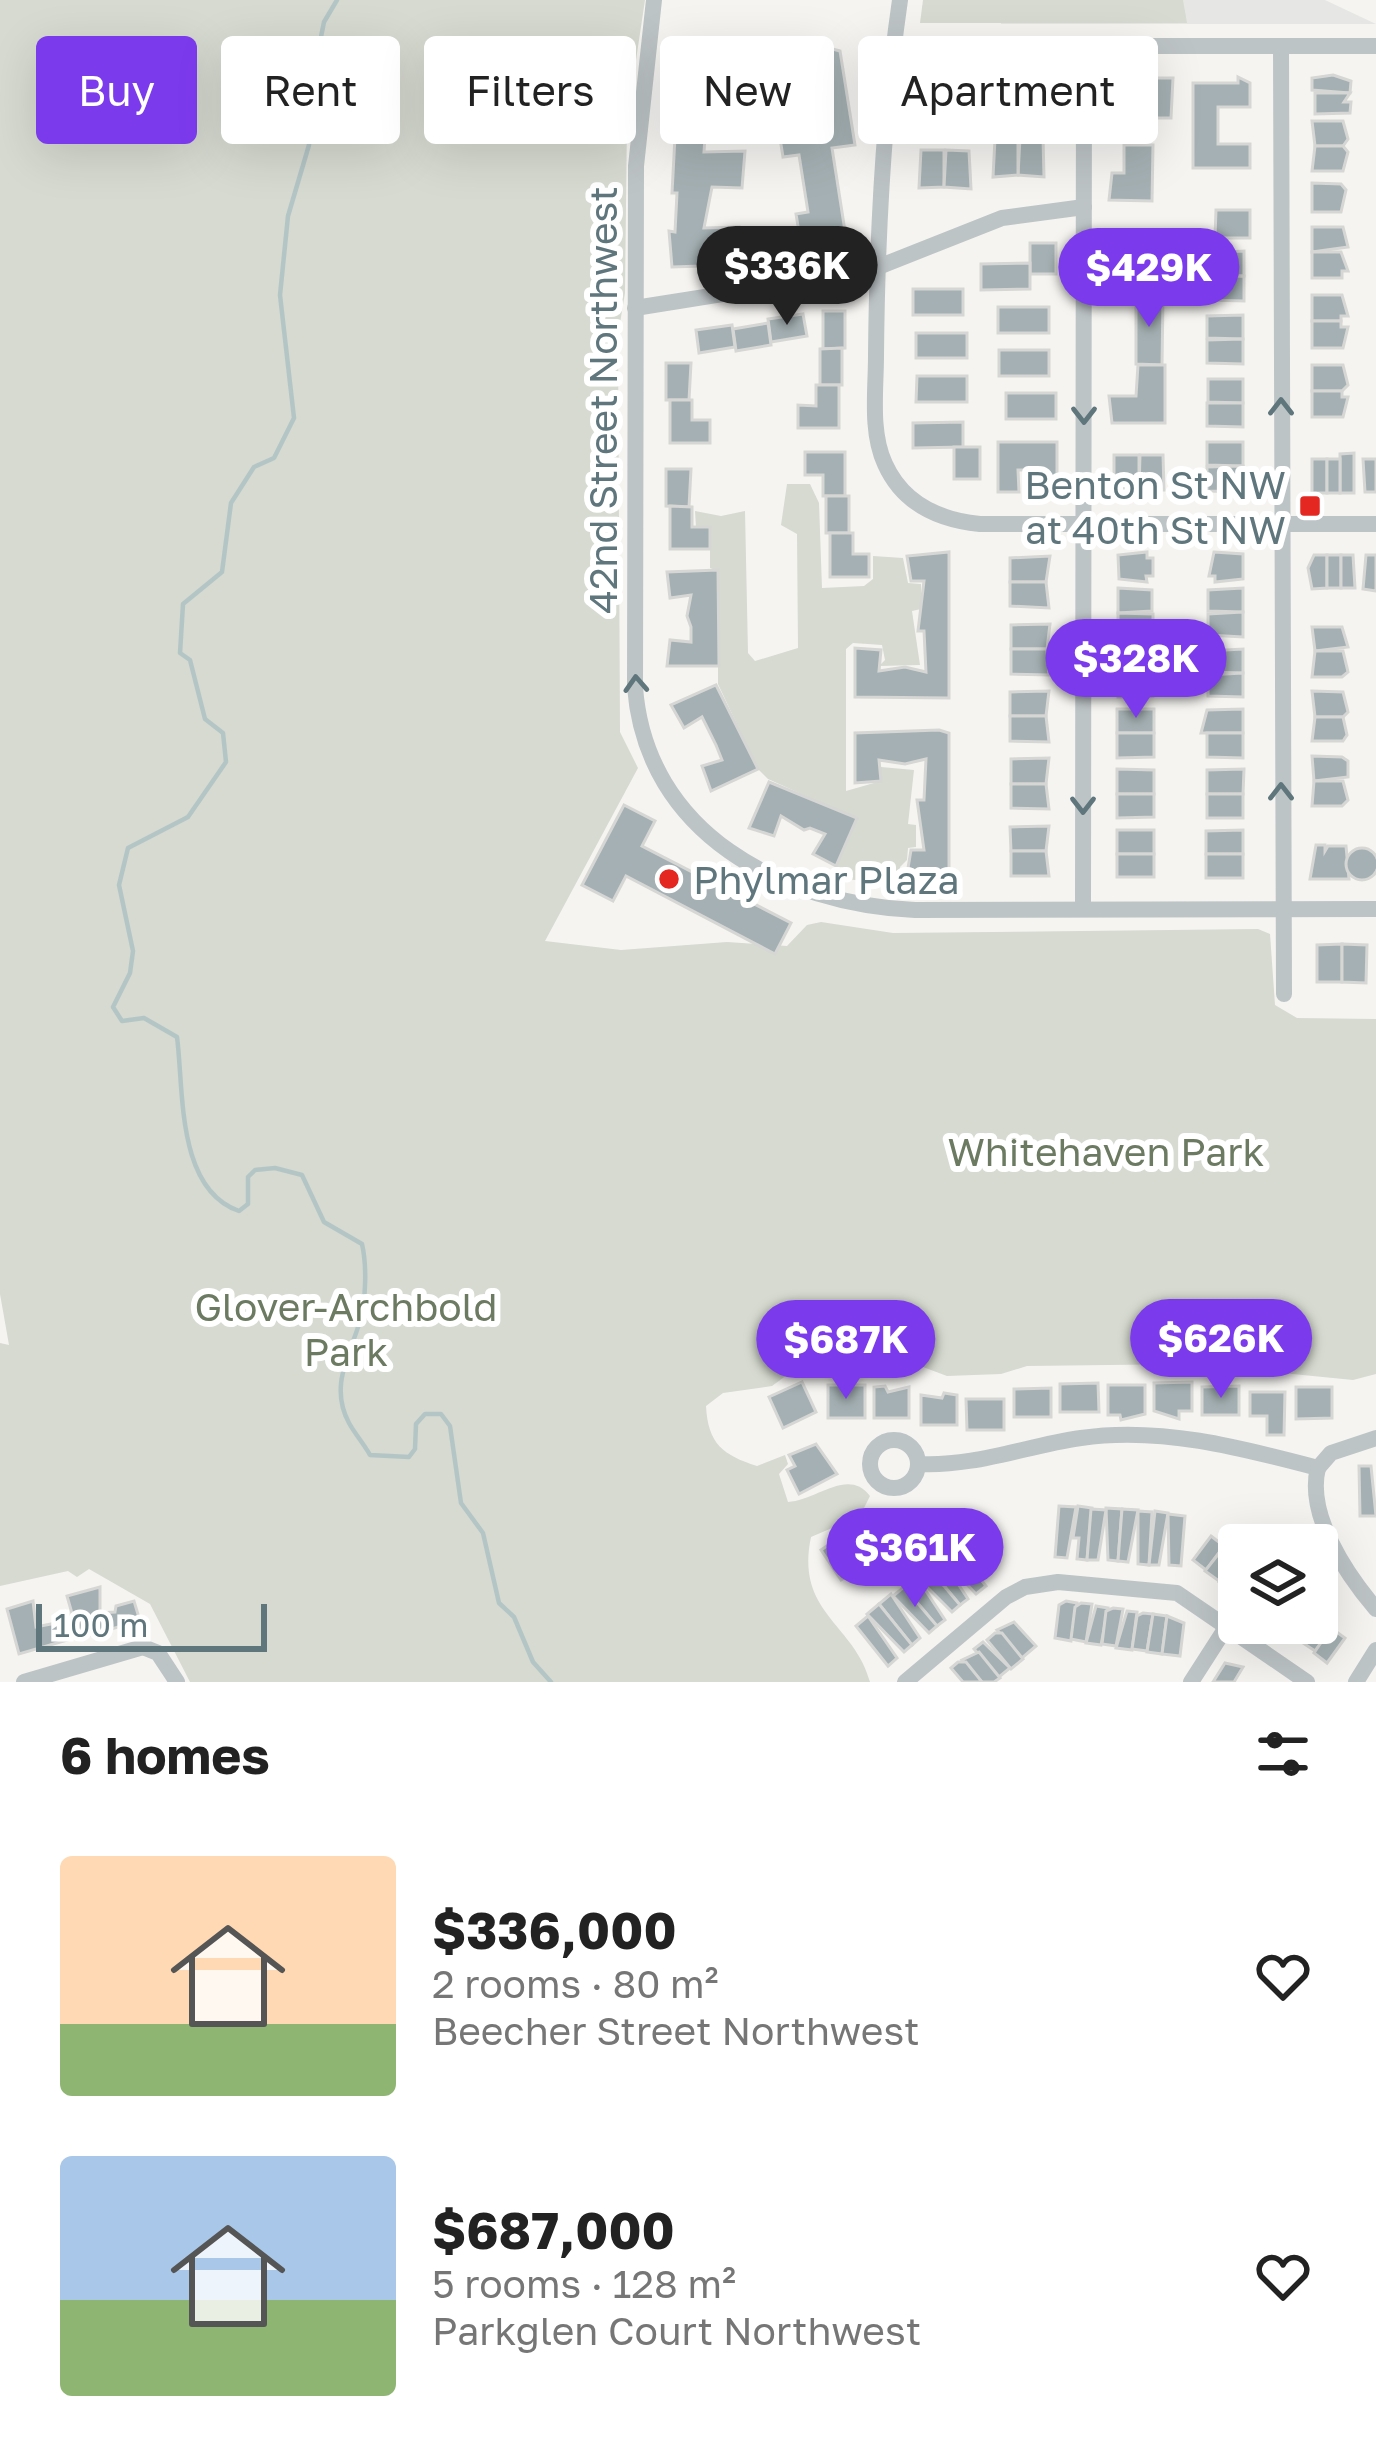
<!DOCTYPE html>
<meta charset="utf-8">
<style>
body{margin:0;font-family:"Golos Text",sans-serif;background:#f2f2f2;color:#222;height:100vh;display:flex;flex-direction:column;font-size:45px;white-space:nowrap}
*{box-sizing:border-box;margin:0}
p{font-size:39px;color:#767676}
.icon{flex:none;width:66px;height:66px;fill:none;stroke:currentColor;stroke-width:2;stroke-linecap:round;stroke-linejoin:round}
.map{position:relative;height:1682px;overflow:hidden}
.panel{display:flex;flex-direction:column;background:#fff;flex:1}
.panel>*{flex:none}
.hud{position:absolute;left:36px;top:36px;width:1305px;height:108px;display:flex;gap:24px}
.tools{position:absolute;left:1218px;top:1524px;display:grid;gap:24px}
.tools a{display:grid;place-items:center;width:120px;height:120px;border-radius:12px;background:#fff;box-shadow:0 12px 48px #0002;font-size:60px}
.scale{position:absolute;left:36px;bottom:30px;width:231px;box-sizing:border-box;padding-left:12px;border:6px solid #5f767d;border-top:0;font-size:33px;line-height:42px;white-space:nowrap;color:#5f767d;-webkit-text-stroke:9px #fff;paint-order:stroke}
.price{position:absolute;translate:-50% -102px;padding:0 27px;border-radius:42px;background:#7c3aed;color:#fff;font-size:39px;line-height:78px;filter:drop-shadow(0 3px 6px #0008)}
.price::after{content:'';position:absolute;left:50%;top:72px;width:36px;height:27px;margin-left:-18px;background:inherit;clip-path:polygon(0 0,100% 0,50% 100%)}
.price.active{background:#222;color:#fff}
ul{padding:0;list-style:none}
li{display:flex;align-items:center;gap:36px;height:300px;padding:0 60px}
li span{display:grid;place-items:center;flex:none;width:336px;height:240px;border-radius:12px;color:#555}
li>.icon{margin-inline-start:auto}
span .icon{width:144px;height:144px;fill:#fffc;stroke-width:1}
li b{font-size:51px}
h2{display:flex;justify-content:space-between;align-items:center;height:144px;padding:0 60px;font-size:51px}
.chip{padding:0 42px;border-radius:12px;background:#fff;box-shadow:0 12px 48px #0002;font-size:42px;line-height:108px}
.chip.active{background:#7c3aed;color:#fff}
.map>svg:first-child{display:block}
</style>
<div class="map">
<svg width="1376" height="1682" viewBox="0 0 1376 1682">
<rect width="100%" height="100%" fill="#f5f4f1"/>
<polygon fill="#e6e6e5" points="1000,0 1325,0 1376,24 1001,24"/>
<g fill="#d6dad0">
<path d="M0,0H645L627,120L625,293L618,335L620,732L638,768L545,941L621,950L727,942L787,946L807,925L821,922L893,933L1258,929L1270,934L1275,1005L1297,1018L1376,1019V1374L1353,1380L1190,1364L1027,1366L1001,1374L947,1376L923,1367L892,1374L838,1362L791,1372L772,1386L723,1393L706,1406C708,1444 723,1455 757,1466L785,1455L788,1464L779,1474L788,1502C816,1501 848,1467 870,1496L860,1516L811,1537C795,1613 854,1623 870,1682H190L150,1604L89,1569L77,1577L68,1571L0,1586V1343L9,1345L0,1294Z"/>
<polygon points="923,0 1183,0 1187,23 920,23"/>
<polygon points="787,484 810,484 819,503 822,588 864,586 873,579 873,556 903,558 908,583 921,584 921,609 912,611 920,665 879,666 885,660 882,645 853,643 846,649 846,791 881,781 881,767 914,770 908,824 916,825 916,847 908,848 907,860 900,867 902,881 922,881 923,889 832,877 857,819 768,779 758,769 718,684 718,571 710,568 710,527 696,527 695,511 721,516 745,511 748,653 755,661 798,648 797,534 781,525"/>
</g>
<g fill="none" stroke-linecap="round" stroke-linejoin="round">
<path stroke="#b4c5c6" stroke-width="4.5" d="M337,0L324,22L309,96V145L288,216L280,295L294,418L274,458L254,467L231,503L222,572L183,604L180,653L190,660L205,719L223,733L226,762L188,817L128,848L119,885L133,951L130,973L113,1007L122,1021L144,1018L177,1037C184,1090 176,1189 239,1211L248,1204V1177L255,1170L275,1168L302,1175L324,1222L362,1244C367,1266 366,1299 360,1321C350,1355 329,1386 349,1423C355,1434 364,1444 370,1455L409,1457L415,1449L416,1424L425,1414H441L450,1426L461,1503L483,1533L499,1603L514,1617L533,1662L551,1682"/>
</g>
<g fill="#a4b0b3" stroke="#d6d6d4" stroke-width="3">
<polygon points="825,47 840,51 855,145 832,148 847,244 834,241 802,250 796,214 808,212 799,155 783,157 778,126 816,121 811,84 792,87 787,57"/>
<polygon points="675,74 751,74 748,110 718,109 717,102 708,102 710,123 706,123 704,152 745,151 742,188 712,187 704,228 739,227 737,262 724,265 724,259 702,257 701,266 672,267 669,231 675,232 677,193 672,193 675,137 670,137 679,82 674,81"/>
<polygon points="1333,75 1351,81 1350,93 1312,90 1312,78"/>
<polygon points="979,76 979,114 953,114 953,79"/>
<polygon points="927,77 953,79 951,114 928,114"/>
<polygon points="1000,77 1026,78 1025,114 1001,114"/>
<polygon points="1053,77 1051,114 1027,114 1026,78"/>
<polygon points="1238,77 1250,83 1250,107 1218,107 1218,144 1250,144 1250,168 1193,168 1193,83 1238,83"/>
<polygon points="1110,78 1125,78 1125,129 1110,127"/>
<polygon points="1134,78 1173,78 1171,118 1135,118"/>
<polygon points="1315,93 1350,93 1344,102 1351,102 1350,113 1315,114"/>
<polygon points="1312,121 1343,121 1348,139 1343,146 1315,146"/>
<polygon points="1020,138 1043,138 1044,177 1018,175"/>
<polygon points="995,139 1018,139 1018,175 993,177"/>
<polygon points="1124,145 1153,145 1152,201 1109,200 1112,173 1124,173"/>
<polygon points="1315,146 1343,146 1348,152 1343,171 1312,171"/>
<polygon points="921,150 944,150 944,187 919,188"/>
<polygon points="946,150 969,151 971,189 944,187"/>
<polygon points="1312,183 1341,184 1346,190 1341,212 1312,212"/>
<polygon points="1216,210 1250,210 1250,238 1215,238"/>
<polygon points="1312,227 1343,227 1348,247 1312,252"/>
<polygon points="1112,238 1165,238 1165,296 1138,296 1135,265 1109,265"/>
<rect x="1030" y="243" width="26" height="31"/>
<polygon points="1244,251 1244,276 1207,275 1207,253"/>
<polygon points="1312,252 1341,252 1348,271 1342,271 1342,278 1312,278"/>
<polygon points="1030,263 1030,289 981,290 981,264"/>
<polygon points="1244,276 1244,301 1208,300 1208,277"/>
<rect x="913" y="289" width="50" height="26"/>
<polygon points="1312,295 1342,295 1348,316 1341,316 1341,321 1312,321"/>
<polygon points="1136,296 1163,296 1162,365 1136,364"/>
<rect x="998" y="307" width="51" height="26"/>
<polygon points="823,311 845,311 845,348 823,349"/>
<polygon points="803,314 807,336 771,342 768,319"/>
<polygon points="1243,315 1243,339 1207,338 1207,316"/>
<polygon points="1312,321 1341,321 1341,327 1348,327 1343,348 1312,348"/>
<polygon points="768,323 771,345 736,351 733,329"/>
<polygon points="732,325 735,347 699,353 696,330"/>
<rect x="916" y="333" width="51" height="25"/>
<polygon points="1243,339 1243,364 1207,363 1207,340"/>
<polygon points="842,348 842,385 820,385 820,349"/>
<rect x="999" y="350" width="50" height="26"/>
<polygon points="666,363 691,363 689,400 666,400"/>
<polygon points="1138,365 1165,365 1165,423 1112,423 1109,396 1136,396"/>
<polygon points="1312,365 1343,365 1348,385 1342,391 1312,391"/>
<polygon points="917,376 967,376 967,402 916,402"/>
<polygon points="1208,379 1243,379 1243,403 1208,402"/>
<polygon points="816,385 839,385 839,428 798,428 798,405 816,406"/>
<polygon points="1312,391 1342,391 1342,397 1348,397 1343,417 1312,417"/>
<rect x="1006" y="393" width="50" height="26"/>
<polygon points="670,400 692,400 692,420 710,420 710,443 670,443"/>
<polygon points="1207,403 1243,403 1243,427 1207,426"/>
<polygon points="963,422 963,447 913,448 913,423"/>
<polygon points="998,442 1057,442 1057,492 1036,492 1036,470 1018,470 1019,492 998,492"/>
<polygon points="1207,442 1243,442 1243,466 1207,465"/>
<rect x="954" y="447" width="26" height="32"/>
<polygon points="805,452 845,452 845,496 823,496 823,475 805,475"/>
<polygon points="1354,453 1354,493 1340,493 1340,454"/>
<polygon points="1114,455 1139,455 1139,490 1114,491"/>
<polygon points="1140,455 1163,455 1164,490 1139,490"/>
<rect x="1312" y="459" width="15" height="34"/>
<rect x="1327" y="459" width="13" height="34"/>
<polygon points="1363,459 1376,459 1376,492 1365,492"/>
<polygon points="1243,466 1243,492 1207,491 1207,467"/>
<polygon points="666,469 691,469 689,507 666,506"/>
<rect x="826" y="496" width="23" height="37"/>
<polygon points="670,506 692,507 692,527 710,527 710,549 670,549"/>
<polygon points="830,533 853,533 853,554 869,554 869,577 830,577"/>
<polygon points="949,552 949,698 855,697 855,648 881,650 879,671 905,667 926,672 924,631 918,631 924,581 911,581 907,556"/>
<polygon points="1147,552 1147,558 1153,558 1153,576 1146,576 1147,582 1119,579 1118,555"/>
<polygon points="1214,552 1243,554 1243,579 1215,582 1215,576 1209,576"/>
<polygon points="1314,555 1327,555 1327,588 1312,589 1308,568"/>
<rect x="1327" y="555" width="14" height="33"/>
<polygon points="1341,555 1353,555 1355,588 1341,588"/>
<polygon points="1366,555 1376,555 1376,591 1363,589"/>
<polygon points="1050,556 1046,582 1010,582 1010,558"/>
<polygon points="718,570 719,666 667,666 670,640 691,642 691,627 687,616 691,595 670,598 667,572"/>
<polygon points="1010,582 1046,582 1049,608 1010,606"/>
<polygon points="1118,588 1152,590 1152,611 1118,613"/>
<polygon points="1243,588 1243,612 1208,611 1208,590"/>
<polygon points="1243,612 1243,637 1208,635 1208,614"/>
<polygon points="1118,613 1153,614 1153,635 1118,637"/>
<polygon points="1050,624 1047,649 1011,649 1011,625"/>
<polygon points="1312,627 1342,627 1348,647 1315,651"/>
<polygon points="1011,649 1047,649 1049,675 1011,674"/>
<polygon points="1118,649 1152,650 1152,672 1118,673"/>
<polygon points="1243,649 1243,673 1208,672 1208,651"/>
<polygon points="1315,651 1343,651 1348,672 1342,677 1312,677"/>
<polygon points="1118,673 1153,674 1153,696 1118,697"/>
<polygon points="1243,673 1243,697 1208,696 1208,675"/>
<polygon points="716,685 758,769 711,791 702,766 722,760 716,745 702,717 684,728 671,705"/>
<polygon points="1049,691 1046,716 1010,716 1010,692"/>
<polygon points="1312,691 1343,692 1348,712 1343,717 1315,717"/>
<rect x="1117" y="709" width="37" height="24"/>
<polygon points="1243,709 1243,733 1201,733 1207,710"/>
<polygon points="1010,716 1046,716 1049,742 1010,741"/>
<polygon points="1315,717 1343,717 1347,735 1343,741 1312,741"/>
<polygon points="939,730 949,733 949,879 907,874 911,850 924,850 917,800 924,800 926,759 905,764 879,760 881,781 855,783 855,733"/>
<polygon points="1117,733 1154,733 1154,757 1117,758"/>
<polygon points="1207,733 1243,733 1243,758 1207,757"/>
<polygon points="1312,756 1342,757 1348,761 1348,777 1314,781"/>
<polygon points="1049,758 1046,784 1011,784 1011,759"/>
<polygon points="1117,769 1154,770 1154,794 1117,794"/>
<polygon points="1244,769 1243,794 1207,794 1207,770"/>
<polygon points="1314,781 1343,781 1348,800 1342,806 1312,806"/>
<polygon points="769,782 857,818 836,866 813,854 825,834 810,828 804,830 781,816 774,836 749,828"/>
<polygon points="1011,784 1046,784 1049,809 1011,808"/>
<polygon points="1117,794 1154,794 1154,817 1117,818"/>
<rect x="1207" y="794" width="36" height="24"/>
<polygon points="624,805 655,821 642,846 791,923 775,954 626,876 613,901 582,885"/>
<polygon points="1049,826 1046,851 1011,851 1010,827"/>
<rect x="1117" y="830" width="37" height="24"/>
<polygon points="1243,830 1243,854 1206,854 1206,831"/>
<polygon points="1316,845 1325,845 1325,851 1328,846 1346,846 1349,879 1310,879"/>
<circle cx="1362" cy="864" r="16"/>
<polygon points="1011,851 1046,851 1049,876 1011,876"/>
<rect x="1117" y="854" width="37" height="23"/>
<rect x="1206" y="854" width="37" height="24"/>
<polygon points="1342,944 1342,982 1317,982 1317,945"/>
<polygon points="1342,944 1367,945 1366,983 1342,982"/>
<polygon points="802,1382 816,1412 783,1428 769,1397"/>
<polygon points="1192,1382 1192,1411 1179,1411 1179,1419 1154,1411 1154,1383"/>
<polygon points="1098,1383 1099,1412 1060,1412 1060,1384"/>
<rect x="828" y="1385" width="37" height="33"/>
<polygon points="1108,1385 1145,1385 1145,1414 1121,1420 1120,1415 1108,1415"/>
<polygon points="885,1386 888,1392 909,1387 909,1418 874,1418 874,1387"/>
<polygon points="1239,1386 1239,1415 1202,1415 1202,1387"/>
<polygon points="1296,1387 1332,1387 1332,1418 1296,1419"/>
<polygon points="1051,1388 1051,1417 1014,1417 1014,1389"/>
<polygon points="1250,1392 1285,1392 1284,1435 1267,1435 1267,1416 1250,1416"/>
<polygon points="944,1393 957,1395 957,1425 921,1425 921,1395 942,1398"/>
<polygon points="966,1399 1004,1399 1004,1430 967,1430"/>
<polygon points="816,1444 837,1474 799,1494 787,1470 795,1466 789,1455"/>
<polygon points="1359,1466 1371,1466 1376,1516 1360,1516"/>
<polygon points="1059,1506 1076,1507 1067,1558 1055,1557"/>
<polygon points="1078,1506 1092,1508 1087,1560 1077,1559 1079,1538 1073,1538"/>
<polygon points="1106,1508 1122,1509 1118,1561 1108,1560"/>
<polygon points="1091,1509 1106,1510 1098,1560 1087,1560"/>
<polygon points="1122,1509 1138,1510 1128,1562 1118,1561"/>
<polygon points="1138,1511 1152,1512 1149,1565 1138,1564"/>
<polygon points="1155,1511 1168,1513 1159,1565 1149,1565"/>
<polygon points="1168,1514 1185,1516 1181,1566 1169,1565"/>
<polygon points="852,1529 877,1556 841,1580 821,1550"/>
<polygon points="1211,1536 1224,1546 1206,1570 1193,1560"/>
<polygon points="954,1546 986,1586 976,1594 941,1557"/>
<polygon points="1224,1547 1237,1556 1219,1581 1205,1571"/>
<polygon points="939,1555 968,1599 960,1605 927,1565"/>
<polygon points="1237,1557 1239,1583 1233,1592 1219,1582"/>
<polygon points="928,1567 960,1605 952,1612 916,1576"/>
<polygon points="916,1576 945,1620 937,1626 903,1586"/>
<polygon points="100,1587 100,1613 115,1612 116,1606 134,1601 140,1621 79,1638 67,1596"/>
<polygon points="904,1587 937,1626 929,1633 893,1596"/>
<polygon points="891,1594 920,1638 912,1645 879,1604"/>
<polygon points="33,1601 36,1627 66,1621 71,1639 19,1654 7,1609"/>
<polygon points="1066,1601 1077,1603 1071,1641 1055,1638 1059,1605"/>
<polygon points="1081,1603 1092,1604 1086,1642 1071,1639 1075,1607"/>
<polygon points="879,1604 912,1645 904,1652 867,1614"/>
<polygon points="1096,1606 1108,1608 1101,1645 1086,1643"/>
<polygon points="1113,1608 1123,1609 1116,1646 1102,1644 1106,1611"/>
<polygon points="1127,1611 1137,1612 1132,1650 1116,1648"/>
<polygon points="1143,1613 1153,1614 1147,1651 1132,1649 1137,1616"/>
<polygon points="1153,1614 1167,1616 1162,1654 1147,1652"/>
<polygon points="868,1616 897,1658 888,1666 856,1626"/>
<polygon points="1167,1616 1184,1623 1180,1656 1162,1654"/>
<polygon points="1319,1617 1333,1627 1315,1651 1300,1641"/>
<polygon points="1014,1622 1036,1646 1022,1658 997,1630"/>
<polygon points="1331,1628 1345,1638 1327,1663 1314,1653"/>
<polygon points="995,1633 1002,1633 1023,1659 1011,1669 987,1640"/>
<polygon points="983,1642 1010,1668 999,1677 974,1649"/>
<polygon points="979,1652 1000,1678 994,1682 982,1682 962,1660"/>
<polygon points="958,1662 966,1662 982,1682 963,1682 951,1668"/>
<polygon points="1225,1663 1243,1667 1234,1682 1213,1682"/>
</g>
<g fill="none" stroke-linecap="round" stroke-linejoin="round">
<g stroke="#bdc4c6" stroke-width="16">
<path d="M654,0L636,166L635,687C646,834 783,904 915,910L1376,909"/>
<path d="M900,0C883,117 877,238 876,356C876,390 870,432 885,464C903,504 939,520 980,524H1376"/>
<polyline points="893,46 1376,46"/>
<polyline points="1281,46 1284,994"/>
<polyline points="635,308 868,271 1002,218 1084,207"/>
<polyline points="1083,909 1084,46"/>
<circle cx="894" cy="1464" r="24"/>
<path d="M918,1464C975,1467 1025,1446 1081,1438C1160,1426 1242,1448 1318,1468"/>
<path d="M1318,1468C1306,1515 1347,1575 1376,1609"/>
<polyline points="1318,1468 1331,1453 1376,1438"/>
<polyline points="24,1682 143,1647 158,1653 177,1682"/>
<polyline points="905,1682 1006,1597 1025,1587 1058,1582 1177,1593 1307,1682"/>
<polyline points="1191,1682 1227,1626"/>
<polyline points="1356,1682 1376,1650"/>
</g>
</g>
<defs><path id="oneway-chevron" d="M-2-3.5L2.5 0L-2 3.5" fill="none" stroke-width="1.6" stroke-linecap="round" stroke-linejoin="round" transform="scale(3)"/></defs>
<g stroke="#5f767d">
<use href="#oneway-chevron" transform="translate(1281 407) rotate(-90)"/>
<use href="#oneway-chevron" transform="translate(1084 415) rotate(90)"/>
<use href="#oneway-chevron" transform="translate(636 684) rotate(-93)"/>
<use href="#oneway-chevron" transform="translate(1281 792) rotate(-90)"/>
<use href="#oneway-chevron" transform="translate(1083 805) rotate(90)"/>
</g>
<g fill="#e52721" stroke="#fff" stroke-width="4.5">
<rect x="1298" y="494" width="24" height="24" rx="6"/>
<circle cx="669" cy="879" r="12"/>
</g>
<g text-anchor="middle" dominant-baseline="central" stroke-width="12" stroke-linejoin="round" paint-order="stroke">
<g font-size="39" fill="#5f767d" stroke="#fff">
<text transform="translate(602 400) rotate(-90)">42nd Street Northwest</text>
</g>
<g font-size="39" fill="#5f767d" stroke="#fff" text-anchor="end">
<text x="1286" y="484">Benton St NW<tspan x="1286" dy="45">at 40th St NW</tspan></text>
<text x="693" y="879" text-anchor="start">Phylmar Plaza</text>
</g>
<g font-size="39" fill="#6c7a62" stroke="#fff">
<text x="1106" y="1151">Whitehaven Park</text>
<text x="346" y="1306">Glover-Archbold<tspan x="346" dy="45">Park</tspan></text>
</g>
</g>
</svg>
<div class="tools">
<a><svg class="icon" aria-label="layers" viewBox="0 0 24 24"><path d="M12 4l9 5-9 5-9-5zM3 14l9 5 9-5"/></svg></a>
</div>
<div class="scale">100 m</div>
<b class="price active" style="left:787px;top:328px">$336K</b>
<b class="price" style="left:1149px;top:330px">$429K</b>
<b class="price" style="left:1136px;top:721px">$328K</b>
<b class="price" style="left:1221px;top:1401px">$626K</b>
<b class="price" style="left:846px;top:1402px">$687K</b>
<b class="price" style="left:915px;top:1610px">$361K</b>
<div class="hud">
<a class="chip active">Buy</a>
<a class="chip">Rent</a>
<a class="chip">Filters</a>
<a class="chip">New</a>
<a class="chip">Apartment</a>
</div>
</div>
<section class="panel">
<h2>6 homes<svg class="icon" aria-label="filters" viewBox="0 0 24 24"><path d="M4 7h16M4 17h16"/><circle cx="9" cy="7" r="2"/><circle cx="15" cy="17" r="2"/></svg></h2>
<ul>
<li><span style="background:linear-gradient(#ffd9b3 70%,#8fb573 0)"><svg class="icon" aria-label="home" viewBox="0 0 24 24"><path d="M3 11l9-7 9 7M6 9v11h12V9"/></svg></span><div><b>$336,000</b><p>2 rooms · 80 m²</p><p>Beecher Street Northwest</p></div><svg class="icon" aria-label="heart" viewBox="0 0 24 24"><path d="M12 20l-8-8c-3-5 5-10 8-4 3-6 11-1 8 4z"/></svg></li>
<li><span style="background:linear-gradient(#a9c7e8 60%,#8fb573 0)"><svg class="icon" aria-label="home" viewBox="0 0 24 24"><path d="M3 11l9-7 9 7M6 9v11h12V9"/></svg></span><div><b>$687,000</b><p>5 rooms · 128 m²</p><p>Parkglen Court Northwest</p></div><svg class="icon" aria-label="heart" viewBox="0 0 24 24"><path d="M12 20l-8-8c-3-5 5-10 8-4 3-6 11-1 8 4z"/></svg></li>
</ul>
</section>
